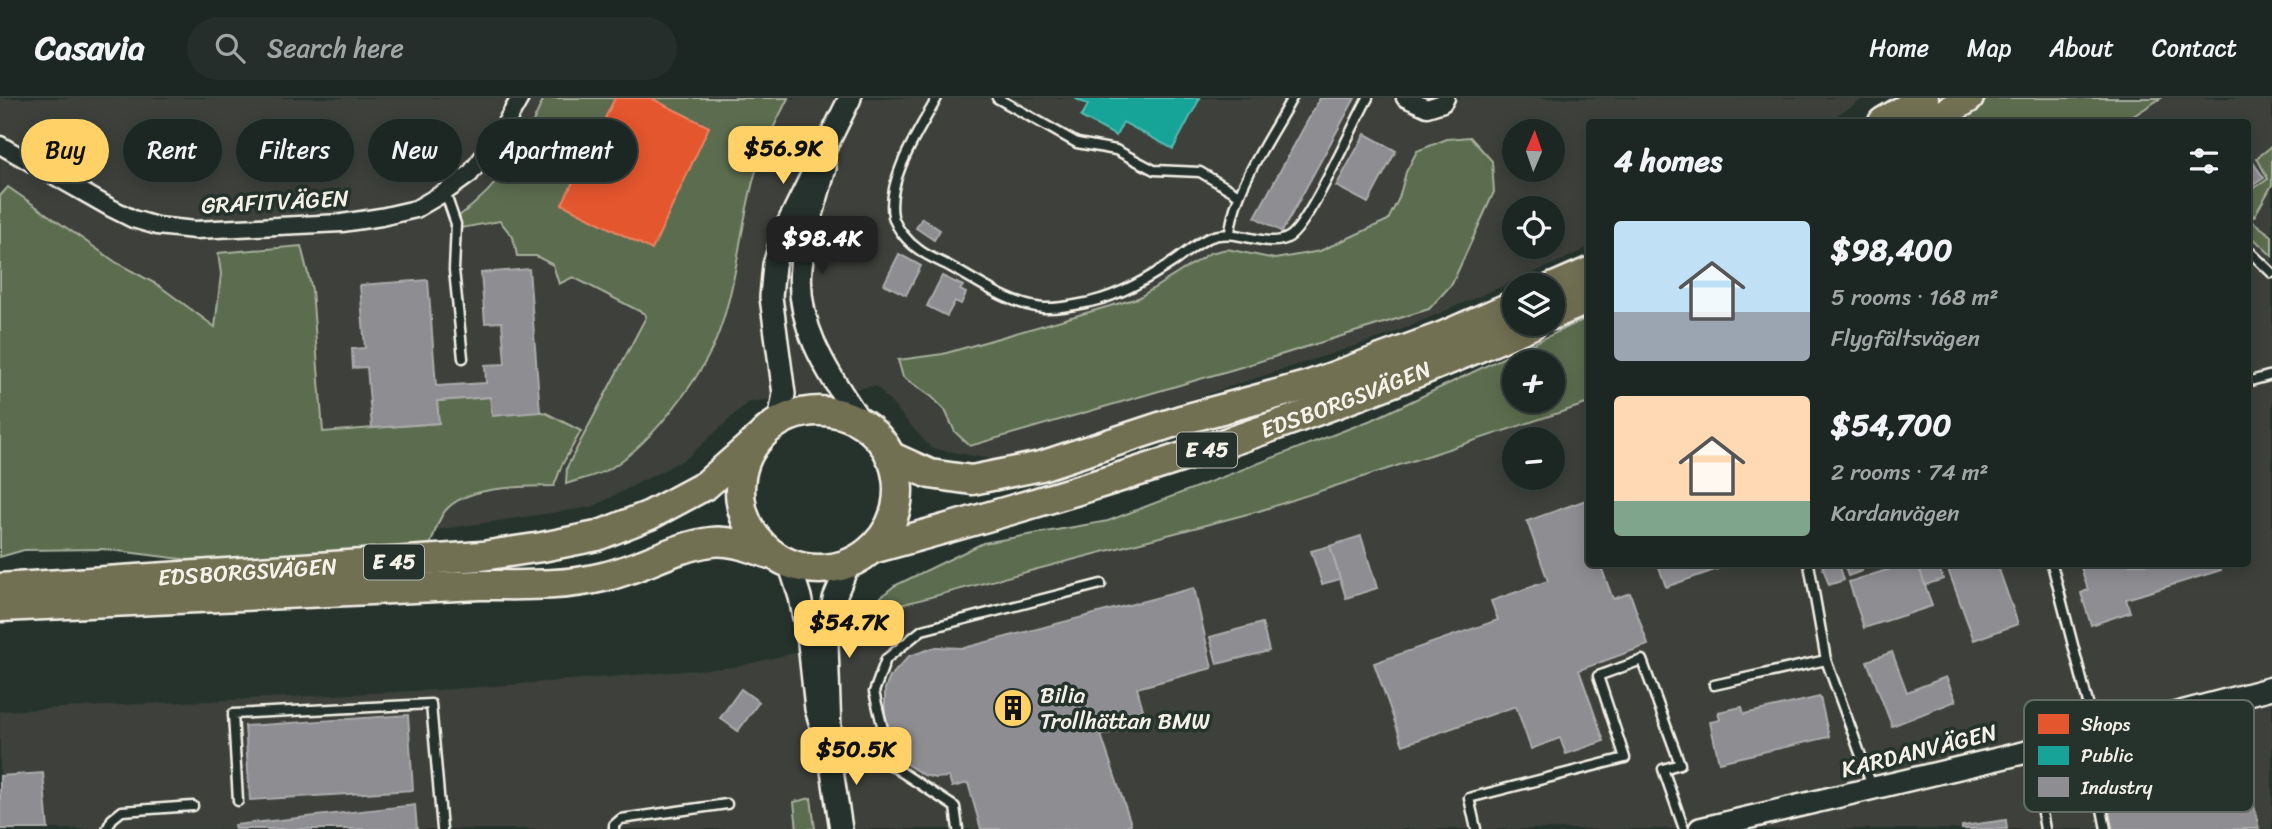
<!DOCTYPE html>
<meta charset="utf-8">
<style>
body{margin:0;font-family:Sriracha,sans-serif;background:#252e2a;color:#f1f3f6;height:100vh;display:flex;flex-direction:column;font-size:26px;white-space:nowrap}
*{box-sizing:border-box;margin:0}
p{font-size:23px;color:#a0a5a5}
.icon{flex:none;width:38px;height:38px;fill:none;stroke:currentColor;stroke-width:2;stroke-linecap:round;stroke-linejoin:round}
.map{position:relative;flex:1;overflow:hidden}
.sheet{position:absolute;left:1586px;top:21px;width:665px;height:448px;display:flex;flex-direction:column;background:#1c2622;border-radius:7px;box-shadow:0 4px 18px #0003,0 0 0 2px #3a4340}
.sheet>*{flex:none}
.guide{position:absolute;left:21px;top:21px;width:665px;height:63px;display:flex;gap:14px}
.needle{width:46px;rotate:2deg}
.buttons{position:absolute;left:1502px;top:21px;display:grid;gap:14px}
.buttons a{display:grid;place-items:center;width:63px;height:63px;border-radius:50%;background:#1c2622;box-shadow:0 4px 18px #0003,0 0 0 2px #3a4340;font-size:35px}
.price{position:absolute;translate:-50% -60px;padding:0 16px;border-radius:14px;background:#ffd166;color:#111;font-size:23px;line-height:46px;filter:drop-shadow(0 2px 4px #0008)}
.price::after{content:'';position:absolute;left:50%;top:42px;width:21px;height:16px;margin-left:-10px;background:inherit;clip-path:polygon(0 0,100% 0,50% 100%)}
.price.active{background:#222;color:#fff}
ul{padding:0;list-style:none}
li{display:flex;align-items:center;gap:21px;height:175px;padding:0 28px}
li span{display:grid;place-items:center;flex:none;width:196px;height:140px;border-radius:7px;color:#555}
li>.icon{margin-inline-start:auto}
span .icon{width:84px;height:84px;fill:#fffc;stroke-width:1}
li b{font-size:30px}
h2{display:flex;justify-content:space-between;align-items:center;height:84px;padding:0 28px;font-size:30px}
.pill{padding:0 24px;border-radius:32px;background:#1c2622;box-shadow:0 4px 18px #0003,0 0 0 2px #3a4340;font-size:24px;line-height:63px}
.pill.active{background:#ffd166;color:#111}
header{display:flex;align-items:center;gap:42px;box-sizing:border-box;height:98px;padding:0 35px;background:#1c2622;border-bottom:2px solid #3a4340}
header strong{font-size:33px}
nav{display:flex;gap:38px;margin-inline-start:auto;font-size:24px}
.search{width:490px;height:63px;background:#252e2a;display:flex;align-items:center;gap:18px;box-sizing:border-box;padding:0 24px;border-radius:38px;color:#a0a5a5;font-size:26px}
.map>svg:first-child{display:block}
</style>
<header>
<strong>Casavia</strong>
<div class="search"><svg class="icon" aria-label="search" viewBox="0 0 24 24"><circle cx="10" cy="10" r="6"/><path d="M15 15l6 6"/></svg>Search here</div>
<nav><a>Home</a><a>Map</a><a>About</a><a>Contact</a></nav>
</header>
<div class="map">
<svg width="2272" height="731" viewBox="0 0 2272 731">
<rect width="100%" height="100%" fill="#26332d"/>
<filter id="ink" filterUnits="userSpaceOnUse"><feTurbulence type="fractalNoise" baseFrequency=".0143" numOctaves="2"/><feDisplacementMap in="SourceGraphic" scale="14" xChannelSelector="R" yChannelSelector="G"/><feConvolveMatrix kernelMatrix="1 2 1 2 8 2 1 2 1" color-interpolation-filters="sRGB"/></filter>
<g filter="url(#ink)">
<g fill="#3c413a" fill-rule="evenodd">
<path d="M0,0H1865L1826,24H1589V149L1563,162L1389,237L1001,363L931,350L876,288L748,304L687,360L592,409L402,437L335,444L221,176L215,230L158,187L117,165L7,89L0,98ZM1514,33H1552V72H1514ZM1514,110H1552V149H1514Z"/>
<path d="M2161,0H2272V731H0V613L455,591L735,569L878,535L896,508L1259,413L1589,305V466H2247V24H2124ZM1514,341H1552V380H1514Z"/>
</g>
<g fill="#5b6d50" stroke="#a8af9c" stroke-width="2" fill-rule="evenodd">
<path d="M544,0H788C777,23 763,48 756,73C740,126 738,182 719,234C703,279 651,345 611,370C598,378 580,381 566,386L567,369L646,219L645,216L573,179L559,186L553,167L536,158H517L513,139L500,123L461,130L457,127L458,119C507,82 519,54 544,0Z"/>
<polygon points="1989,0 2161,0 2124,24 1952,24"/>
<polygon points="1470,39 1492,63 1494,94 1452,186 1429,211 1238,270 970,348 955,334 945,312 932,299 903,279 898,262 943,256 1138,200 1210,155 1227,151 1275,161 1320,153 1388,122 1399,100 1406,74 1417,53 1447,41"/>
<polygon points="2272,48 2272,87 2254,119 2247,111 2247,95 2268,81 2257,60"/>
<path d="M8,89L117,165L158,187L215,229L221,176L218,155L301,148L312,192L323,334L438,325L437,303L490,299L546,315L581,333L562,367L554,388C523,389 466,387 445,413C438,421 434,437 430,448L197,463L102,451L24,452L0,459V98Z"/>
<polygon points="2252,123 2272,138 2272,158 2247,134 2247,128"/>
<path d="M1589,219V305L1259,413L896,508L878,535L850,541L855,529L871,507L894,488L983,445L1108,423L1374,321ZM1552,264V303H1514V264Z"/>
<polygon points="811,700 815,731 797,731 794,704"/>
</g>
<polygon fill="#e4572e" stroke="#e98566" stroke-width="2" points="615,0 651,0 709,29 652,152 562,106"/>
<polygon fill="#17a398" stroke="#59bab0" stroke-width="2" points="1075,0 1200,0 1173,51 1123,24 1116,38 1081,19 1088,7"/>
<g fill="#8d8d92" stroke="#acabac" stroke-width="2">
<polygon points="1320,0 1355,0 1282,134 1255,119"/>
<polygon points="1365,36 1396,53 1368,105 1336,88"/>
<polygon points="2247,56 2264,80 2247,91"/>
<polygon points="922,120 940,132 934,142 916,130"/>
<polygon points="899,156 921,168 906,197 884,186"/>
<polygon points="529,171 540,314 492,318 490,299 437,303 439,325 372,330 367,269 353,270 352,251 365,250 360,187 428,182 436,288 486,285 485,267 505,266 502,224 485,225 481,175"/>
<polygon points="942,178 963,188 960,192 966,195 961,206 955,203 947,218 927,208"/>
<polygon points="1589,401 1589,466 1600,466 1613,501 1630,495 1648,547 1579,572 1604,643 1566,656 1560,640 1531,651 1516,608 1403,647 1374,565 1498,522 1491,503 1548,483 1527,423"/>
<polygon points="1361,438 1377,490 1346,500 1330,448"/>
<polygon points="1330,448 1340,481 1322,486 1311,453"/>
<polygon points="1658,466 1732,466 1666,489"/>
<polygon points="1827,466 1839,466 1844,482 1829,487 1822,467"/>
<polygon points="1844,466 1860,466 1862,473 1848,478"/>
<polygon points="1906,466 1918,466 1932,508 1864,530 1849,484"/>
<polygon points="1918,466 1938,466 1943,481 1925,487"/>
<polygon points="1946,466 1997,466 2018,526 1974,542"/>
<polygon points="2080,466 2219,466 2221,472 2126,501 2130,514 2091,527 2081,495 2088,492"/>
<polygon points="1194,490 1212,570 1137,590 1147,626 1101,637 1131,726 1118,731 981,731 968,685 952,689 949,679 935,680 924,677 898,661 891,650 885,616 885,591 890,579 909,558 936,549 964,550"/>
<polygon points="1262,525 1269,553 1217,566 1210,539"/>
<polygon points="1892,554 1907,594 1946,579 1956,603 1892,628 1867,563"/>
<polygon points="741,591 759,604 738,633 720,620"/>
<polygon points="1820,599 1829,639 1719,664 1710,624 1720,622 1718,614 1742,609 1744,616"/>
<polygon points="408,617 413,692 250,702 245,628"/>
<polygon points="2221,667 2223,675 2246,670 2259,731 2113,731 2107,702 2128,698 2126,687"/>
<polygon points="43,675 48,731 0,731 0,678"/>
<polygon points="415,707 417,731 235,731 234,727"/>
<polygon points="2006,722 2007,731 1962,731 1962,728"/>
</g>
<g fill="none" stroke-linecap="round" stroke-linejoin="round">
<defs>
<g id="service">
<path d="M937,0C920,32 886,80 893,118C896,130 908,144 918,151C928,159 940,163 951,169C979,184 1010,207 1043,210C1058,211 1075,207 1090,204C1121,197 1149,180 1176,162C1186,155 1199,143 1211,139C1236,129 1268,152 1289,139C1309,127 1353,26 1368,0"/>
<polyline points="997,0 1077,45 1116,52 1154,72 1200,74 1239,97"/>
<polyline points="445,94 456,126 454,172 463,260"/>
<path d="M1230,135C1234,90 1270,40 1292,0"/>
<polyline points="2247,151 2272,175"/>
<polyline points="2247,284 2272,277"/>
<polyline points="1809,466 1826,562"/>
<polyline points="2052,466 2096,636"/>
<polyline points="1714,587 1826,562 1872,688"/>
<polyline points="2031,655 2045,731"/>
<polyline points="2040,698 2097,686 2106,731"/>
<polyline points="238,703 233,616 431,606 442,731"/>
<polyline points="107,731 112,721 122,713 193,708"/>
<polyline points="614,731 614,727 621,721 727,706"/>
<polyline points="958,731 955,709 892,668 874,594 886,561 922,532 1101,486"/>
<polyline points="1476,731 1469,700 1625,660 1598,578 1642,562 1680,666 1663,671 1684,731"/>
</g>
<g id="minor">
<polyline points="1405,0 1427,10 1443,5 1446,0"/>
<polyline points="0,47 111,110 133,121 157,128 195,132 342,125 381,119 416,111 445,94 470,76 498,39 520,0"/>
</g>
<g id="tertiary">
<path d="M825,70C817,100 804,139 801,169C795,230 830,277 862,326"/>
<polyline points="779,323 784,296 771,199 774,167 783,136 850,0"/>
<polyline points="789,465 800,499 809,545 816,611 829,653 841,731"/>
<polyline points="830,634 827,547 834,501 849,465"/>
<polyline points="1700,731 2044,650 2272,590"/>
</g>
<g id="trunk">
<polyline points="1883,24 1924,0"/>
<polyline points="1930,24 1969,0"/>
<polyline points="1552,190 1589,174"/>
<polyline points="1552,217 1589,201"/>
<circle cx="819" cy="392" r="79"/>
<polyline points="890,358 930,376 972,382 1041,368 1181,322 1310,287 1441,239 1514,207"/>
<path id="s1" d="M872,451C1097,390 1319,321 1533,226"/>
<path id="s2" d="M0,490L482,458L542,449L597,438L650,417L706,387L758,341"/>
<path d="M1,509L480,487C522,487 563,489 603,479C640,471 673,449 711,444C731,441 754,451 773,457"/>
</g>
</defs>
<use href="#service" stroke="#f4f1e8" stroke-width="13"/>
<use href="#minor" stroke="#f4f1e8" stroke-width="21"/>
<use href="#tertiary" stroke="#f4f1e8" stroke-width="26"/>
<use href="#trunk" stroke="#f4f1e8" stroke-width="33"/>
<use href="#service" stroke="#26332d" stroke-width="8"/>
<use href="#minor" stroke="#26332d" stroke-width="16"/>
<use href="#tertiary" stroke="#26332d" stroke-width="21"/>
<use href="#trunk" stroke="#716f52" stroke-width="28"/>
</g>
</g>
<defs>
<symbol id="building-disc" viewBox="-11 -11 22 22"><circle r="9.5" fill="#ffd166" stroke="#26332d"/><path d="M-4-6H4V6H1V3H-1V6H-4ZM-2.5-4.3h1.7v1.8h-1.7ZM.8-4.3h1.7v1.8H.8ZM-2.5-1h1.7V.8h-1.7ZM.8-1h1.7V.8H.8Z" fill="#111"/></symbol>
</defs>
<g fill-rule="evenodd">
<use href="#building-disc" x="991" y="588" width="44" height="44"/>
</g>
<g text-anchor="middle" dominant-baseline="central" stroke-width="7" stroke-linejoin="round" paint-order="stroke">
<g fill="#26332d" stroke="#b6b8b0" stroke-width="2">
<rect x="1177" y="334.5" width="60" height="35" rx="5"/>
<rect x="364" y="446.5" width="60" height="35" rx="5"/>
</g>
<g font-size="21" font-weight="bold" fill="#f4f1e8">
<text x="1207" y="352">E 45</text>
<text x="394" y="464">E 45</text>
</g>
<g font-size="23" fill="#f4f1e8" stroke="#26332d">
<text transform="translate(275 104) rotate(-3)">GRAFITVÄGEN</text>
<text stroke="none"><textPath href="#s1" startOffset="497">EDSBORGSVÄGEN</textPath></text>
<text stroke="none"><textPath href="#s2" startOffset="248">EDSBORGSVÄGEN</textPath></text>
<text transform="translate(1919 653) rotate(-14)">KARDANVÄGEN</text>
</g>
<g font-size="23" fill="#f4f1e8" stroke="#26332d" text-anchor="start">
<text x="1040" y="597">Bilia<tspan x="1040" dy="26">Trollhättan BMW</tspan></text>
</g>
</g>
<rect x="2024" y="602" width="230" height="112" rx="10" fill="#26332d" stroke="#646c65" stroke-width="2"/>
<rect x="2038" y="616" width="31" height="20" fill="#e4572e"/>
<rect x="2038" y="648" width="31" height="19" fill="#17a398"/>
<rect x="2038" y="679" width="31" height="20" fill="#8d8d92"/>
<g font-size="19" fill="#f4f1e8">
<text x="2081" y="633">Shops</text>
<text x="2081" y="664">Public</text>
<text x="2081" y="696">Industry</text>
</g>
</svg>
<div class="buttons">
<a><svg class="needle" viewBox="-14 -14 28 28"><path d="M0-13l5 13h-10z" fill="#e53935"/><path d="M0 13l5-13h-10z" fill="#a0a5a5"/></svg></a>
<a><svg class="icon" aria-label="locate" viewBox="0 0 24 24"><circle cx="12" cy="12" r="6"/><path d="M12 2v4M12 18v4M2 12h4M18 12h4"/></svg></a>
<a><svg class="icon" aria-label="layers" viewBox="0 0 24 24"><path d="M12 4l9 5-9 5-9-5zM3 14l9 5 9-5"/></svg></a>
<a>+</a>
<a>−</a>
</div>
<b class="price" style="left:783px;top:88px">$56.9K</b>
<b class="price active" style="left:822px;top:178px">$98.4K</b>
<b class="price" style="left:849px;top:562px">$54.7K</b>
<b class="price" style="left:856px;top:689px">$50.5K</b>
<div class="guide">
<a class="pill active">Buy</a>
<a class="pill">Rent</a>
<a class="pill">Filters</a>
<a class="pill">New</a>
<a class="pill">Apartment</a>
</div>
<section class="sheet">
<h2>4 homes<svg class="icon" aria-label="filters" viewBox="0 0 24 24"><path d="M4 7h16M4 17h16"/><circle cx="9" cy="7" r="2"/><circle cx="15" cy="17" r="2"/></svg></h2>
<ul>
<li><span style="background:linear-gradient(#bfe0f5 65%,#9aa5b1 0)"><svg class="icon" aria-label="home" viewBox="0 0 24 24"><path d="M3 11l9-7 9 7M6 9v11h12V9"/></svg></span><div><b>$98,400</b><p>5 rooms · 168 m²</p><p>Flygfältsvägen</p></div></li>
<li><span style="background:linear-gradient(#ffd9b3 75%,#7fa58c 0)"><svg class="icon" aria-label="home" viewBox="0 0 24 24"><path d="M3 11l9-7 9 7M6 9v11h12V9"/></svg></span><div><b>$54,700</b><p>2 rooms · 74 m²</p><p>Kardanvägen</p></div></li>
</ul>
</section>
</div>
